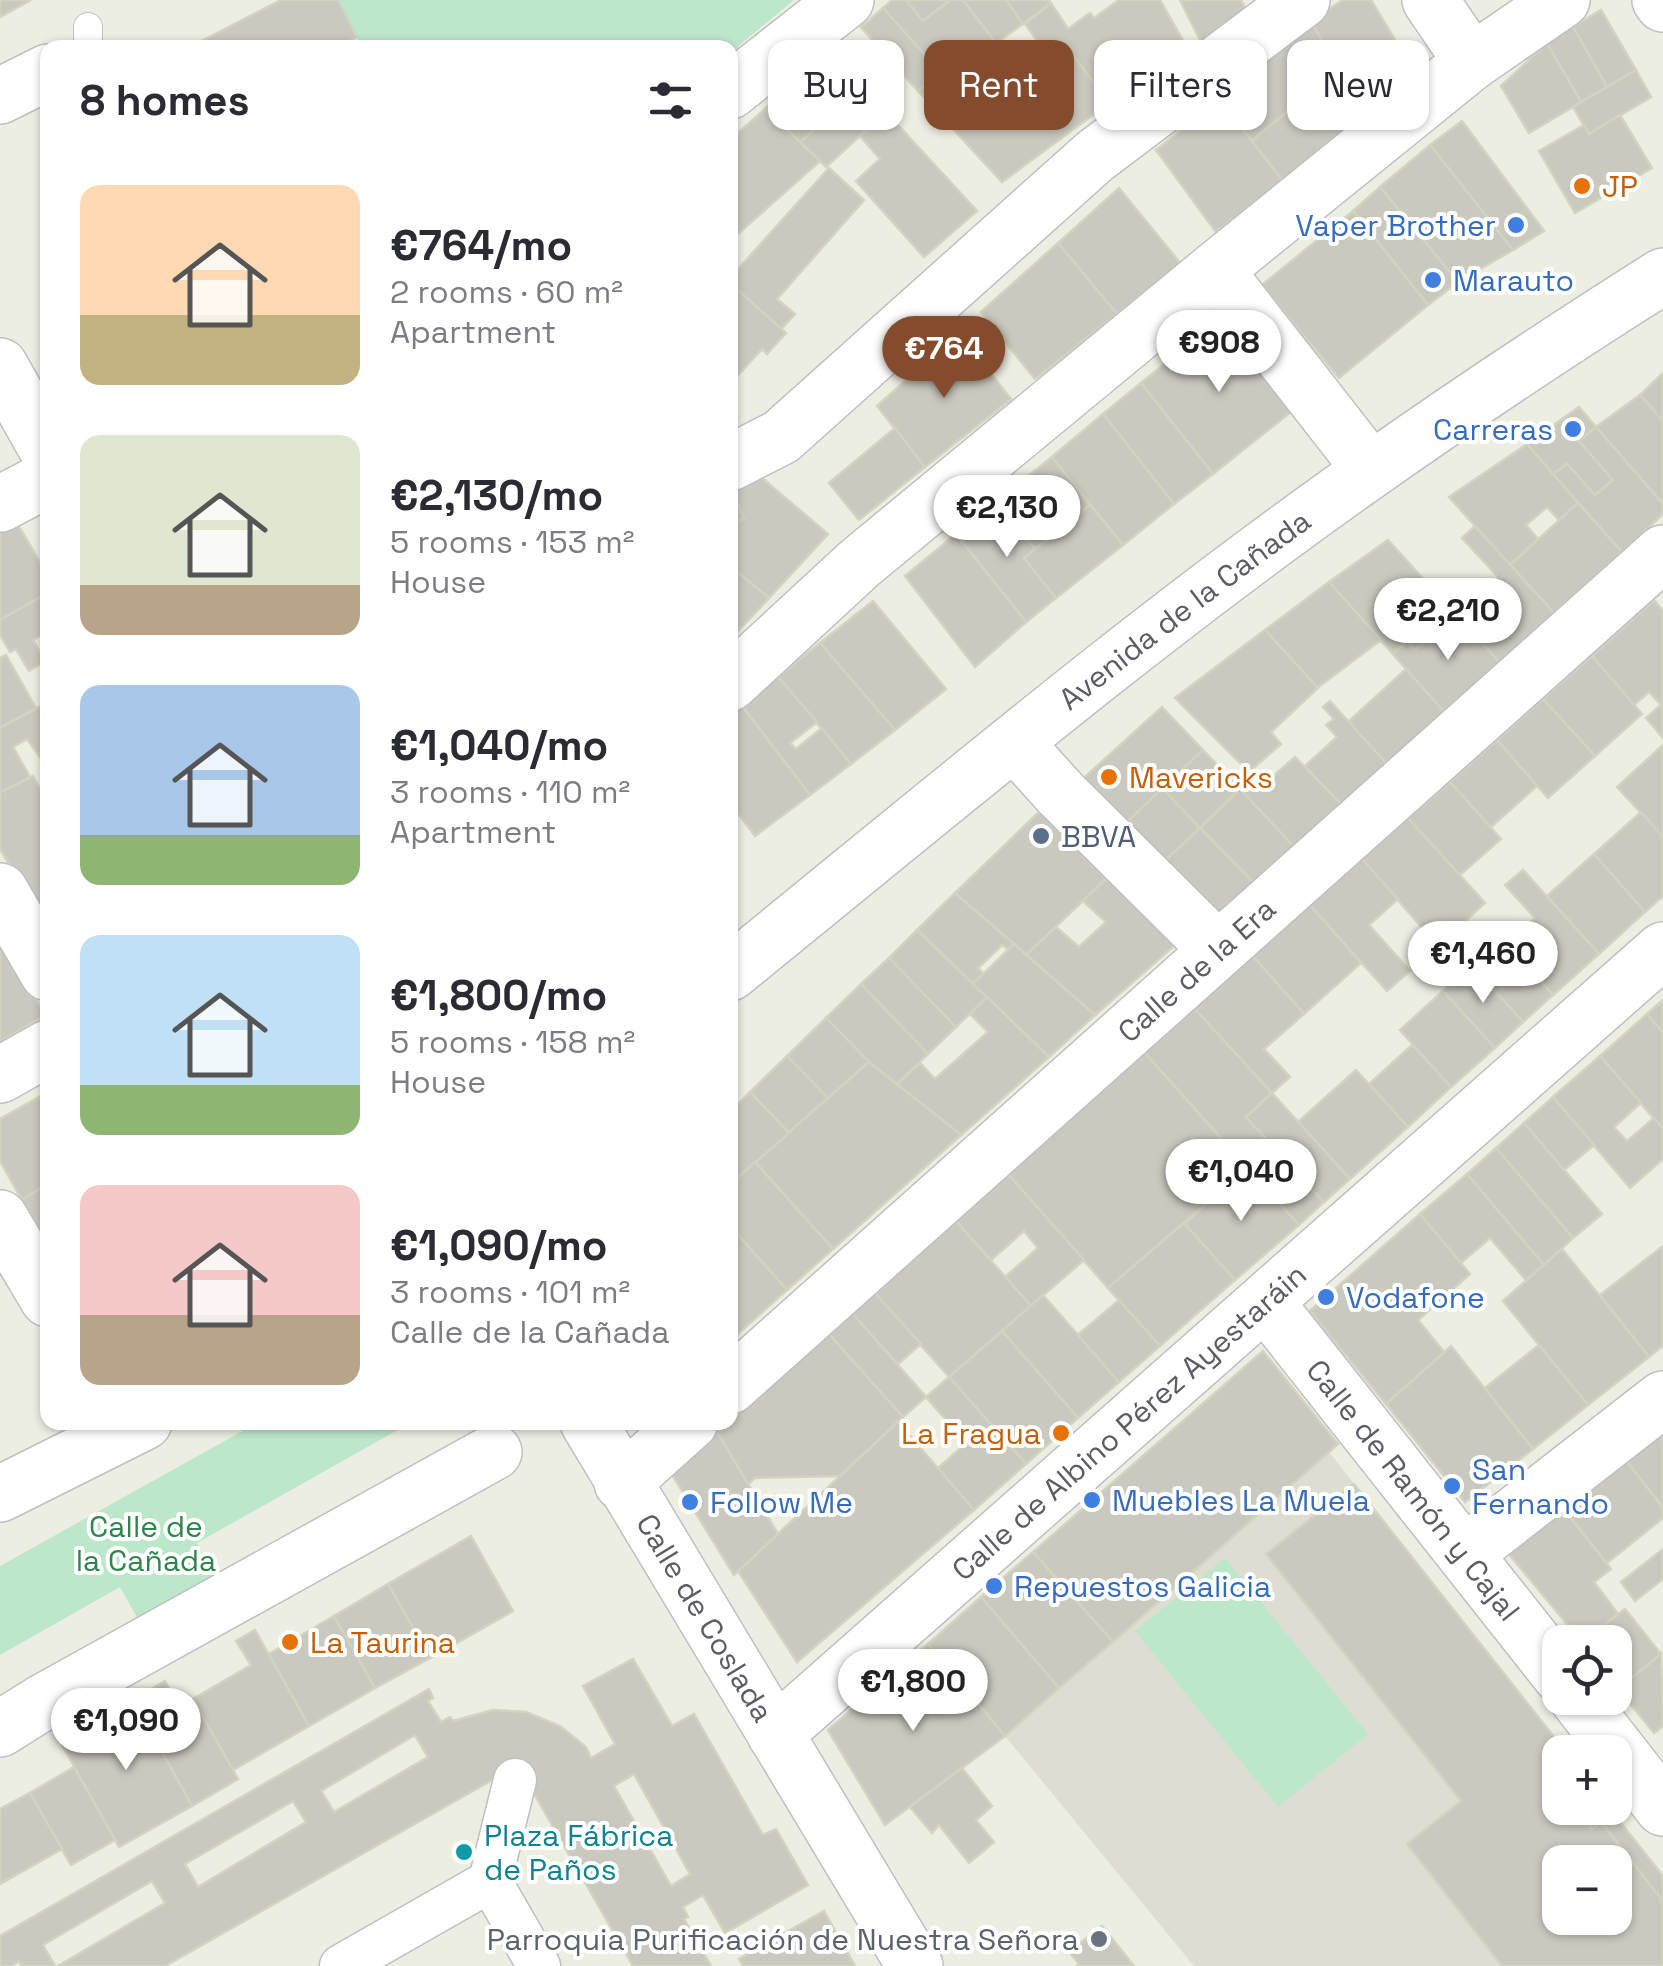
<!DOCTYPE html>
<meta charset="utf-8">
<style>
body{margin:0;font-family:"Space Grotesk",sans-serif;background:#f2f2f3;color:#2b2b33;height:100vh;display:flex;flex-direction:column;font-size:38px;white-space:nowrap}
*{box-sizing:border-box;margin:0}
p{font-size:32px;color:#7c7c81}
.icon{flex:none;width:55px;height:55px;fill:none;stroke:currentColor;stroke-width:2;stroke-linecap:round;stroke-linejoin:round}
.map{position:relative;flex:1;overflow:hidden}
.panel{position:absolute;left:40px;top:40px;width:698px;height:1390px;display:flex;flex-direction:column;background:#fff;border-radius:20px;box-shadow:0 2px 8px #0004}
.panel>*{flex:none}
.guide{position:absolute;left:768px;top:40px;width:745px;height:90px;display:flex;gap:20px}
.fabs{position:absolute;left:1542px;top:1625px;display:grid;gap:20px}
.fabs a{display:grid;place-items:center;width:90px;height:90px;border-radius:20px;background:#fff;box-shadow:0 2px 8px #0004;font-size:50px}
.price{position:absolute;translate:-50% -85px;padding:0 22px;border-radius:35px;background:#fff;color:#222;font-size:32px;line-height:65px;filter:drop-shadow(0 2px 5px #0008)}
.price::after{content:'';position:absolute;left:50%;top:60px;width:30px;height:22px;margin-left:-15px;background:inherit;clip-path:polygon(0 0,100% 0,50% 100%)}
.price.current{background:#844c2d;color:#fff}
ul{padding:0;list-style:none}
li{display:flex;align-items:center;gap:30px;height:250px;padding:0 40px}
li span{display:grid;place-items:center;flex:none;width:280px;height:200px;border-radius:20px;color:#555}
li>.icon{margin-inline-start:auto}
span .icon{width:120px;height:120px;fill:#fffc;stroke-width:1}
li b{font-size:42px}
h2{display:flex;justify-content:space-between;align-items:center;height:120px;padding:0 40px;font-size:42px}
.pill{padding:0 35px;border-radius:20px;background:#fff;box-shadow:0 2px 8px #0004;font-size:35px;line-height:90px}
.pill.current{background:#844c2d;color:#fff}
.map>svg:first-child{display:block}
</style>
<div class="map">
<svg width="1663" height="1966" viewBox="0 0 1663 1966">
<rect width="100%" height="100%" fill="#edeee2"/>
<path fill="#ddded1" fill-rule="evenodd" d="M1329,1452L1566,1752H1560V1808H1576L1592,1828L1601,1822L1663,1966H1194L1005,1736ZM1560,1862H1615V1918H1560Z"/>
<g fill="#bde7ca">
<polygon points="338,0 794,0 730,53 730,48 362,47"/>
<polygon points="257,1423 410,1423 197,1543 216,1577 139,1621 120,1587 0,1655 0,1566"/>
<polygon points="1225,1558 1368,1734 1278,1807 1135,1631"/>
</g>
<g fill="#c9c9bf" stroke="#d3d3c0" stroke-width="2.5" fill-rule="evenodd">
<polygon points="0,0 31,0 0,17"/>
<polygon points="281,0 338,0 357,37 335,48 188,48"/>
<polygon points="892,0 906,0 923,21 950,0 963,0 993,39 942,74 883,8"/>
<polygon points="906,0 950,0 923,21"/>
<polygon points="963,0 1006,0 1023,24 996,43"/>
<polygon points="1006,0 1048,0 1051,3 1023,24"/>
<polygon points="1119,0 1160,0 1186,46 1109,103 1066,46 1049,57 1025,24 1051,3 1068,29 1090,13 1094,18"/>
<polygon points="1180,0 1241,0 1248,13 1202,44"/>
<polygon points="1343,0 1371,0 1415,73 1363,115 1311,21"/>
<polygon points="883,8 942,74 918,91 861,27"/>
<polygon points="1601,10 1636,70 1607,87 1573,27"/>
<polygon points="1311,21 1337,67 1292,86 1303,98 1252,141 1220,100"/>
<polygon points="1573,27 1607,87 1581,102 1547,43"/>
<polygon points="1547,43 1581,102 1529,133 1501,86"/>
<polygon points="981,45 1012,79 1066,46 1109,103 1002,182 918,91"/>
<polygon points="831,51 864,88 800,142 765,109"/>
<polygon points="1337,67 1363,115 1283,181 1252,141 1303,98 1292,86"/>
<polygon points="1636,70 1651,97 1589,134 1573,107"/>
<polygon points="864,88 886,112 826,167 800,142"/>
<polygon points="1220,100 1283,181 1216,232 1156,150"/>
<polygon points="765,109 820,161 730,241 730,140"/>
<polygon points="886,112 977,211 924,257 856,181 880,159 860,136"/>
<polygon points="1620,115 1652,168 1575,213 1539,151 1584,125 1589,134"/>
<polygon points="1462,121 1544,231 1513,250 1430,145"/>
<polygon points="1430,145 1513,250 1458,282 1380,187"/>
<polygon points="829,168 864,200 777,299 795,314 781,329 730,283 730,278"/>
<polygon points="1380,187 1458,282 1428,305 1353,211"/>
<polygon points="1119,188 1181,264 1117,314 1058,243"/>
<polygon points="1353,211 1428,305 1339,378 1262,285"/>
<polygon points="1058,243 1117,314 1035,379 981,312"/>
<polygon points="730,283 786,333 767,354 762,349 730,384"/>
<polygon points="1224,316 1297,407 1213,474 1141,383"/>
<polygon points="959,333 1011,399 925,467 877,406"/>
<polygon points="1663,373 1663,421 1640,395"/>
<polygon points="1141,383 1213,474 1174,504 1103,414"/>
<polygon points="1640,395 1663,421 1663,504 1596,427"/>
<polygon points="1579,407 1596,427 1579,441 1613,480 1595,495 1567,464 1553,474 1527,444"/>
<polygon points="1103,414 1174,504 1123,545 1052,457"/>
<polygon points="1596,427 1663,504 1663,514 1622,552 1553,474 1567,464 1595,495 1613,480 1579,441"/>
<polygon points="895,428 925,467 859,520 829,483"/>
<polygon points="1527,444 1578,503 1559,520 1547,507 1526,525 1538,539 1510,565 1449,497"/>
<polygon points="1052,457 1090,505 1035,549 996,502"/>
<polygon points="762,478 828,534 769,598 730,566 730,554 738,550 730,536 730,525 744,518 732,490"/>
<polygon points="732,490 744,518 730,525 730,491"/>
<polygon points="996,502 1035,549 1024,558 1056,598 1026,622 956,534"/>
<polygon points="1578,503 1622,552 1554,613 1510,565"/>
<polygon points="1090,505 1123,545 1056,598 1024,558"/>
<polygon points="14,518 48,576 48,593 0,620 0,526"/>
<polygon points="1475,526 1554,613 1500,663 1461,620 1465,615 1462,611 1499,578 1462,538"/>
<polygon points="956,534 1026,622 975,667 905,576"/>
<polygon points="1388,540 1455,614 1415,650 1407,641 1393,654 1329,582"/>
<polygon points="730,566 769,598 739,630 730,622"/>
<polygon points="1329,582 1381,640 1317,688 1265,630"/>
<polygon points="48,593 48,631 33,640 45,661 29,671 16,649 10,652 0,635 0,620"/>
<polygon points="1654,600 1663,611 1663,738 1646,718 1661,705 1649,692 1634,705 1592,656"/>
<polygon points="873,601 946,689 895,730 820,643"/>
<polygon points="1455,614 1500,663 1445,713 1393,654 1407,641 1415,650"/>
<polygon points="1265,630 1318,688 1271,732 1281,744 1249,772 1175,698"/>
<polygon points="820,643 895,730 851,764 778,677"/>
<polygon points="6,655 36,708 0,728 0,658"/>
<polygon points="1592,656 1642,714 1595,756 1543,699"/>
<polygon points="1406,669 1445,713 1387,764 1348,722"/>
<polygon points="778,677 817,722 790,743 796,749 822,728 851,764 810,795 742,706"/>
<polygon points="1543,699 1595,756 1548,798 1497,740"/>
<polygon points="1330,701 1387,764 1342,805 1305,766 1337,737 1326,725 1334,719 1323,707"/>
<polygon points="43,705 48,714 48,768 27,739 13,747 30,777 0,793 0,728"/>
<polygon points="742,706 810,795 755,836 730,803 730,716"/>
<polygon points="1162,707 1203,750 1118,831 1075,786"/>
<polygon points="1497,740 1537,786 1491,827 1450,782"/>
<polygon points="1663,745 1663,837 1617,787"/>
<polygon points="1203,750 1240,789 1200,828 1162,788"/>
<polygon points="1295,757 1342,805 1295,848 1240,789 1255,777 1263,785"/>
<polygon points="33,776 48,804 48,928 0,849 0,793"/>
<polygon points="1450,782 1501,839 1460,875 1408,818"/>
<polygon points="1162,788 1200,828 1155,870 1118,831"/>
<polygon points="1240,789 1295,848 1255,884 1200,828"/>
<polygon points="1042,809 1111,874 1026,955 955,893"/>
<polygon points="1641,812 1663,837 1663,896 1645,912 1594,854"/>
<polygon points="1408,818 1485,903 1438,946 1362,859"/>
<polygon points="1200,828 1255,884 1209,926 1155,870"/>
<polygon points="1594,854 1645,912 1599,954 1547,896"/>
<polygon points="1362,859 1398,899 1369,925 1410,971 1387,991 1310,905"/>
<polygon points="1523,870 1599,954 1553,995 1506,944 1535,918 1505,885"/>
<polygon points="1111,874 1182,939 1095,1015 1026,955 1056,927 1079,947 1106,922 1083,901"/>
<polygon points="955,893 1014,944 1009,950 1002,945 978,968 984,974 973,984 917,930"/>
<polygon points="1310,905 1361,963 1304,1014 1252,955"/>
<polygon points="917,930 987,997 956,1027 889,958"/>
<polygon points="0,938 45,1015 0,1042"/>
<polygon points="1014,944 1095,1015 1049,1057 973,984"/>
<polygon points="1511,950 1553,995 1523,1022 1481,976"/>
<polygon points="1252,955 1304,1014 1264,1049 1290,1077 1272,1093 1193,1007"/>
<polygon points="889,958 956,1027 928,1054 861,984"/>
<polygon points="1471,965 1523,1022 1495,1048 1443,991"/>
<polygon points="861,984 928,1054 897,1084 869,1062 826,1018"/>
<polygon points="1443,991 1495,1048 1451,1087 1400,1030"/>
<polygon points="987,997 1049,1057 961,1135 897,1084 920,1063 935,1079 988,1032 970,1014"/>
<polygon points="1663,1000 1663,1033 1647,1014"/>
<polygon points="1193,1007 1272,1093 1246,1117 1324,1202 1299,1225 1144,1052"/>
<polygon points="1647,1014 1663,1033 1663,1129 1600,1056"/>
<polygon points="826,1018 869,1062 828,1098 787,1056"/>
<polygon points="1412,1045 1451,1087 1408,1127 1369,1084"/>
<polygon points="1144,1052 1247,1168 1108,1288 1007,1173"/>
<polygon points="787,1056 828,1098 789,1133 750,1092"/>
<polygon points="1600,1056 1641,1103 1614,1127 1627,1141 1654,1118 1663,1129 1663,1159 1630,1188 1553,1097"/>
<polygon points="869,1062 961,1135 833,1249 755,1162"/>
<polygon points="1356,1070 1408,1127 1350,1179 1298,1122"/>
<polygon points="750,1092 789,1133 740,1176 730,1165 730,1112"/>
<polygon points="1272,1093 1350,1179 1324,1202 1246,1117"/>
<polygon points="39,1097 48,1111 48,1184 22,1200 0,1161 0,1119"/>
<polygon points="1553,1097 1594,1145 1564,1170 1524,1123"/>
<polygon points="1524,1123 1602,1214 1573,1238 1496,1148"/>
<polygon points="1496,1148 1573,1238 1544,1265 1467,1174"/>
<polygon points="755,1162 833,1249 787,1290 730,1226 730,1185"/>
<polygon points="1247,1168 1299,1225 1235,1280 1184,1224"/>
<polygon points="1007,1173 1084,1260 1031,1306 1005,1277 1038,1248 1024,1231 991,1260 955,1220"/>
<polygon points="1467,1174 1544,1265 1526,1280 1490,1238 1461,1263 1420,1214"/>
<polygon points="48,1184 48,1244 22,1200"/>
<polygon points="1420,1214 1470,1274 1418,1320 1445,1353 1386,1404 1310,1311"/>
<polygon points="955,1220 1031,1306 949,1377 874,1292"/>
<polygon points="1184,1223 1235,1280 1160,1346 1108,1288"/>
<polygon points="730,1226 787,1290 730,1341"/>
<polygon points="1663,1246 1663,1346 1649,1357 1600,1295"/>
<polygon points="1562,1249 1649,1357 1588,1405 1503,1301"/>
<polygon points="874,1292 921,1344 898,1364 851,1312"/>
<polygon points="1043,1295 1119,1382 1078,1418 1002,1331"/>
<polygon points="1119,1300 1160,1346 1119,1382 1078,1335"/>
<polygon points="851,1312 926,1397 903,1417 828,1333"/>
<polygon points="1002,1331 1078,1418 1026,1464 949,1377"/>
<polygon points="828,1333 903,1417 840,1476 755,1478 748,1484 717,1432"/>
<polygon points="1539,1345 1588,1405 1533,1449 1485,1388"/>
<polygon points="1451,1346 1533,1449 1465,1502 1386,1404"/>
<polygon points="1263,1351 1338,1444 1113,1642 1033,1552"/>
<polygon points="949,1377 1026,1464 974,1510 938,1468 966,1443 926,1397"/>
<polygon points="898,1422 974,1510 797,1662 738,1571"/>
<polygon points="1663,1429 1663,1508 1625,1459"/>
<polygon points="717,1432 778,1534 734,1575 671,1473"/>
<polygon points="1625,1459 1663,1508 1663,1518 1607,1563 1563,1508"/>
<path d="M1354,1484L1566,1752H1560V1808H1576L1592,1829L1601,1822L1663,1901V1966H1502L1407,1844L1461,1801L1266,1554ZM1560,1862H1615V1918H1560Z"/>
<polygon points="1563,1508 1611,1569 1594,1582 1618,1614 1582,1642 1507,1552"/>
<polygon points="471,1536 513,1611 430,1658 388,1584"/>
<polygon points="1663,1549 1663,1579 1635,1601 1621,1582"/>
<polygon points="1033,1552 1113,1642 1059,1688 981,1597"/>
<polygon points="388,1584 430,1658 375,1688 334,1616"/>
<polygon points="981,1597 1059,1688 1005,1736 928,1644"/>
<polygon points="1625,1609 1661,1654 1618,1689 1615,1642 1582,1642"/>
<polygon points="334,1616 375,1688 309,1726 269,1654"/>
<polygon points="255,1630 309,1726 233,1770 193,1699 251,1665 236,1641"/>
<polygon points="928,1644 1005,1736 885,1825 828,1730"/>
<polygon points="1661,1654 1663,1726 1654,1733 1618,1689"/>
<path d="M633,1659L672,1726L694,1714L763,1835L776,1829L808,1885L725,1933L703,1895L683,1907L688,1917L684,1919L711,1966H633L533,1792L494,1779L165,1966H58L165,1903L152,1881L43,1945L55,1966H21L19,1961L11,1966H0V1936L429,1689L433,1698L428,1701L441,1722L450,1717L453,1721L493,1710L526,1712L560,1726L586,1747L591,1758L615,1744L583,1686ZM415,1735L428,1757L334,1812L321,1791ZM634,1774L690,1874L671,1886L614,1786ZM293,1801L306,1822L198,1887L185,1864Z"/>
<polygon points="165,1681 179,1706 193,1699 238,1779 192,1806 133,1700"/>
<polygon points="133,1700 192,1806 119,1847 60,1741"/>
<polygon points="74,1767 115,1840 71,1865 30,1793"/>
<polygon points="962,1768 992,1806 976,1820 994,1842 969,1863 939,1825 932,1833 910,1807"/>
<polygon points="30,1793 62,1849 0,1884 0,1809"/>
<polygon points="1576,1808 1609,1808 1663,1876 1663,1901 1601,1822 1592,1829"/>
<polygon points="824,1911 855,1966 743,1966 739,1959"/>
<polygon points="1102,1926 1134,1966 1077,1966 1079,1964 1069,1952"/>
</g>
<g fill="none" stroke-linecap="round" stroke-linejoin="round">
<defs>
<polyline id="service" points="88,27 88,48"/>
<g id="pedestrian">
<polyline points="515,1780 490,1881 539,1966"/>
<polyline points="341,1966 490,1881"/>
</g>
<g id="minor">
<polyline points="1430,0 1472,62"/>
<polyline points="1660,0 1663,4"/>
<polyline points="730,91 846,0"/>
<polyline points="0,96 48,72"/>
<polyline points="1215,270 1371,470"/>
<polyline points="0,366 48,451"/>
<polyline points="730,463 781,437 1095,156 1302,0"/>
<polyline points="0,504 48,479"/>
<polyline points="730,683 860,563 1215,270 1472,62 1562,0"/>
<polyline points="1015,743 1060,793 1217,949"/>
<polyline points="0,891 48,973"/>
<path id="s1" d="M730,973C941,802 1150,625 1373,469C1468,402 1565,338 1663,276"/>
<polyline points="0,1075 48,1048"/>
<polyline points="0,1218 48,1299"/>
<path id="s2" d="M1266,1303L1560,1675"/>
<path id="s3" d="M730,1386L1663,553"/>
<path id="s4" d="M588,1422L915,1966"/>
<polyline points="622,1483 690,1422"/>
<polyline points="0,1494 144,1422"/>
<polyline points="1465,1553 1663,1399"/>
<polyline points="1577,1698 1663,1808"/>
<polyline points="0,1729 43,1702 494,1452"/>
<path id="s5" d="M775,1734L1663,950"/>
</g>
</defs>
<use href="#service" stroke="#bfbfc6" stroke-width="30"/>
<use href="#pedestrian" stroke="#bfbfc6" stroke-width="45"/>
<use href="#minor" stroke="#bfbfc6" stroke-width="58"/>
<use href="#service" stroke="#fff" stroke-width="28"/>
<use href="#pedestrian" stroke="#fff" stroke-width="42"/>
<use href="#minor" stroke="#fff" stroke-width="55"/>
</g>
<g fill="#e8710a" stroke="#fff" stroke-width="4">
<circle cx="1582" cy="186" r="10"/>
<circle cx="1109" cy="777" r="10"/>
<circle cx="1061" cy="1433" r="10"/>
<circle cx="290" cy="1642" r="10"/>
</g>
<g fill="#3f7fe0" stroke="#fff" stroke-width="4">
<circle cx="1516" cy="225" r="10"/>
<circle cx="1433" cy="280" r="10"/>
<circle cx="1573" cy="429" r="10"/>
<circle cx="1326" cy="1297" r="10"/>
<circle cx="1452" cy="1486" r="10"/>
<circle cx="1092" cy="1500" r="10"/>
<circle cx="690" cy="1502" r="10"/>
<circle cx="994" cy="1586" r="10"/>
</g>
<circle fill="#5c6f8a" stroke="#fff" stroke-width="4" cx="1041" cy="836" r="10"/>
<circle fill="#0f9aa8" stroke="#fff" stroke-width="4" cx="464" cy="1852" r="10"/>
<circle fill="#6b7280" stroke="#fff" stroke-width="4" cx="1099" cy="1939" r="10"/>
<g text-anchor="middle" dominant-baseline="central" stroke-width="8" stroke-linejoin="round" paint-order="stroke">
<g font-size="30" fill="#c56008" stroke="#fff" text-anchor="start">
<text x="1602" y="186">JP</text>
<text x="1129" y="777">Mavericks</text>
<text x="1041" y="1433" text-anchor="end">La Fragua</text>
<text x="310" y="1642">La Taurina</text>
</g>
<g font-size="30" fill="#366cbe" stroke="#fff" text-anchor="start">
<text x="1496" y="225" text-anchor="end">Vaper Brother</text>
<text x="1453" y="280">Marauto</text>
<text x="1553" y="429" text-anchor="end">Carreras</text>
<text x="1346" y="1297">Vodafone</text>
<text x="1472" y="1469">San<tspan x="1472" dy="34">Fernando</tspan></text>
<text x="1112" y="1500">Muebles La Muela</text>
<text x="710" y="1502">Follow Me</text>
<text x="1014" y="1586">Repuestos Galicia</text>
</g>
<g font-size="30" fill="#5b5c64" stroke="#fff">
<text stroke="none"><textPath href="#s1" startOffset="582">Avenida de la Cañada</textPath></text>
<text stroke="none"><textPath href="#s3" startOffset="625">Calle de la Era</textPath></text>
<text stroke="none"><textPath href="#s5" startOffset="472">Calle de Albino Pérez Ayestaráin</textPath></text>
<text stroke="none"><textPath href="#s2" startOffset="238">Calle de Ramón y Cajal</textPath></text>
<text stroke="none"><textPath href="#s4" startOffset="228">Calle de Coslada</textPath></text>
</g>
<g font-size="30" fill="#4e5e75" stroke="#fff" text-anchor="start">
<text x="1061" y="836">BBVA</text>
</g>
<g font-size="30" fill="#30854f" stroke="#fff">
<text x="146" y="1526">Calle de<tspan x="146" dy="34">la Cañada</tspan></text>
</g>
<g font-size="30" fill="#0d838f" stroke="#fff" text-anchor="start">
<text x="484" y="1835">Plaza Fábrica<tspan x="484" dy="34">de Paños</tspan></text>
</g>
<g font-size="30" fill="#5b616d" stroke="#fff" text-anchor="end">
<text x="1079" y="1939">Parroquia Purificación de Nuestra Señora</text>
</g>
</g>
</svg>
<div class="fabs">
<a><svg class="icon" aria-label="locate" viewBox="0 0 24 24"><circle cx="12" cy="12" r="6"/><path d="M12 2v4M12 18v4M2 12h4M18 12h4"/></svg></a>
<a>+</a>
<a>−</a>
</div>
<b class="price" style="left:1219px;top:395px">€908</b>
<b class="price current" style="left:944px;top:401px">€764</b>
<b class="price" style="left:1007px;top:560px">€2,130</b>
<b class="price" style="left:1448px;top:663px">€2,210</b>
<b class="price" style="left:1483px;top:1006px">€1,460</b>
<b class="price" style="left:1241px;top:1224px">€1,040</b>
<b class="price" style="left:913px;top:1734px">€1,800</b>
<b class="price" style="left:126px;top:1773px">€1,090</b>
<div class="guide">
<a class="pill">Buy</a>
<a class="pill current">Rent</a>
<a class="pill">Filters</a>
<a class="pill">New</a>
</div>
<section class="panel">
<h2>8 homes<svg class="icon" aria-label="filters" viewBox="0 0 24 24"><path d="M4 7h16M4 17h16"/><circle cx="9" cy="7" r="2"/><circle cx="15" cy="17" r="2"/></svg></h2>
<ul>
<li><span style="background:linear-gradient(#ffd9b3 65%,#c2b280 0)"><svg class="icon" aria-label="home" viewBox="0 0 24 24"><path d="M3 11l9-7 9 7M6 9v11h12V9"/></svg></span><div><b>€764/mo</b><p>2 rooms · 60 m²</p><p>Apartment</p></div></li>
<li><span style="background:linear-gradient(#dfe7d0 75%,#b9a48a 0)"><svg class="icon" aria-label="home" viewBox="0 0 24 24"><path d="M3 11l9-7 9 7M6 9v11h12V9"/></svg></span><div><b>€2,130/mo</b><p>5 rooms · 153 m²</p><p>House</p></div></li>
<li><span style="background:linear-gradient(#a9c7e8 75%,#8fb573 0)"><svg class="icon" aria-label="home" viewBox="0 0 24 24"><path d="M3 11l9-7 9 7M6 9v11h12V9"/></svg></span><div><b>€1,040/mo</b><p>3 rooms · 110 m²</p><p>Apartment</p></div></li>
<li><span style="background:linear-gradient(#bfe0f5 75%,#8fb573 0)"><svg class="icon" aria-label="home" viewBox="0 0 24 24"><path d="M3 11l9-7 9 7M6 9v11h12V9"/></svg></span><div><b>€1,800/mo</b><p>5 rooms · 158 m²</p><p>House</p></div></li>
<li><span style="background:linear-gradient(#f6c9c9 65%,#b9a48a 0)"><svg class="icon" aria-label="home" viewBox="0 0 24 24"><path d="M3 11l9-7 9 7M6 9v11h12V9"/></svg></span><div><b>€1,090/mo</b><p>3 rooms · 101 m²</p><p>Calle de la Cañada</p></div></li>
</ul>
</section>
</div>
